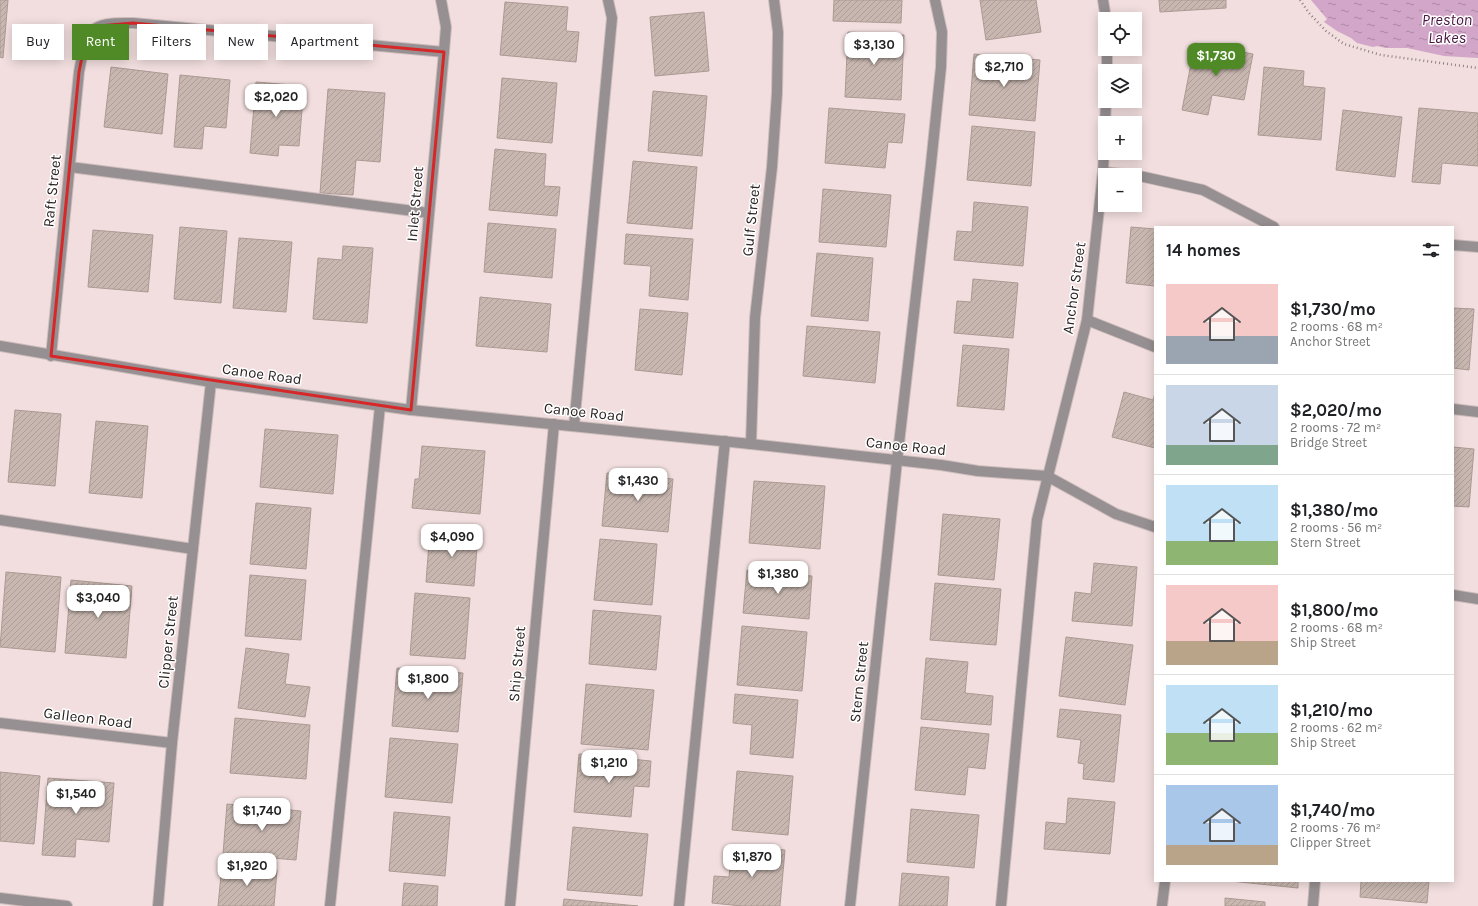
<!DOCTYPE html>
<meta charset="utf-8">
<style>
body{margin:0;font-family:Karla,sans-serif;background:#f6f6f6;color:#202124;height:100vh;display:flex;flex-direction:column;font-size:15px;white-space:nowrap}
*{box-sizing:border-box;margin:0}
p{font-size:13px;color:#757577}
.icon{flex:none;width:22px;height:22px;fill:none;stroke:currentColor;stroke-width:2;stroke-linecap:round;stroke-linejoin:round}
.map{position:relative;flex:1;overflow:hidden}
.sheet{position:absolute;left:1154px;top:226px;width:300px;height:656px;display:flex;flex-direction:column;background:#fff;border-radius:0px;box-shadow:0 2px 10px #0003}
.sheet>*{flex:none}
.hud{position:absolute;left:12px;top:24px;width:380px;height:36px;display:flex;gap:8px}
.fabs{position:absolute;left:1098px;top:12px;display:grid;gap:8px}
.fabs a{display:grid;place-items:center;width:44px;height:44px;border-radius:0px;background:#fff;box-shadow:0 2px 10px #0003;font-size:20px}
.price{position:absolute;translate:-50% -34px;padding:0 9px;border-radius:8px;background:#fff;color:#222;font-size:13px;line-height:26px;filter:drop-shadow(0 1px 2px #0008)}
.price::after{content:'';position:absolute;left:50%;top:24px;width:12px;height:9px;margin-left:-6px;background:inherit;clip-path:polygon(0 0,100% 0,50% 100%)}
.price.selected{background:#508a26;color:#fff}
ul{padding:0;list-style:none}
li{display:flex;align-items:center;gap:12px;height:100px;padding:0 12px}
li+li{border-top:1px solid #e0e0e0}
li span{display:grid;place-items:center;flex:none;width:112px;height:80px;border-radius:0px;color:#555}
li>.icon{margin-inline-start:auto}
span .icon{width:48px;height:48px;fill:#fffc;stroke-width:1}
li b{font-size:17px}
h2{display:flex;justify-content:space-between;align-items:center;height:48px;padding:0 12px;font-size:17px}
.chip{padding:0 14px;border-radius:0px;background:#fff;box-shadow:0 2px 10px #0003;font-size:14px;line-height:36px}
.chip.selected{background:#508a26;color:#fff}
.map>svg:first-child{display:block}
</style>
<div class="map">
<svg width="1478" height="906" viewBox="0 0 1478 906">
<defs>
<pattern id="water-ripples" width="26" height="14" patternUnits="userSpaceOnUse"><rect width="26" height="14" fill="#d2a6c8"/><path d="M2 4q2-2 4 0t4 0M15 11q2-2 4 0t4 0" fill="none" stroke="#ab87a2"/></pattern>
<pattern id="building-hatch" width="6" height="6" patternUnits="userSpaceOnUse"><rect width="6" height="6" fill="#c8b7b0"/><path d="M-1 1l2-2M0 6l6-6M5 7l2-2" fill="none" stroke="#ac9d97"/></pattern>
</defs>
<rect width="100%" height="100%" fill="#f2dede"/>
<polygon fill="url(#water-ripples)" points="1311,0 1478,0 1478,58 1444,56 1407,48 1386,48 1377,46 1373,47 1357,43 1351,38 1337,31 1324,22 1327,19"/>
<g fill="url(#building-hatch)" stroke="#ab9a93">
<polygon points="0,0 8,0 3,58 0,57"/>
<polygon points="834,0 902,0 901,23 833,21"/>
<polygon points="980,0 1036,0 1041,32 986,40"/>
<polygon points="1159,0 1226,0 1226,8 1160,12"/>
<polygon points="505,2 568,7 566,31 579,32 576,62 500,55"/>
<polygon points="704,12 709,71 655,76 650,17"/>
<polygon points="848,32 904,35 901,100 845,97"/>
<polygon points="1195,43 1253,54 1244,100 1212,95 1208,115 1182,110"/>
<polygon points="974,54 1040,60 1035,121 969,115"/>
<polygon points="111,67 168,74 162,134 104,127"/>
<polygon points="1264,67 1304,71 1303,86 1325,88 1321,140 1258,135"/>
<polygon points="180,75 230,80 226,128 204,126 202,149 174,147"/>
<polygon points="502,78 557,83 552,143 497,138"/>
<polygon points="256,82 304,86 299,146 279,145 278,156 250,153"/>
<polygon points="328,89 385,93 380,162 356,160 353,195 320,193"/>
<polygon points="653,91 707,96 702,156 648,151"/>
<polygon points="829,108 905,114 902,143 888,142 885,168 825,163"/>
<polygon points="1419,108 1478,113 1478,166 1442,163 1440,184 1412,182"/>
<polygon points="1343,110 1402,117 1395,177 1336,170"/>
<polygon points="972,126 1035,132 1031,186 967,180"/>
<polygon points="495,149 546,154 544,186 560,187 557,216 489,210"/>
<polygon points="633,161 697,167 692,229 627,223"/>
<polygon points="823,189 891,195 886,247 819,242"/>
<polygon points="974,202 1028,207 1023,266 954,260 957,231 972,232"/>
<polygon points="488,223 556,229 552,278 484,272"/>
<polygon points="180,227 227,231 221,303 174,299"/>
<polygon points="1131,227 1155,229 1155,286 1126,283"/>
<polygon points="93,230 153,235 148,292 88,287"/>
<polygon points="626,234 693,239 688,300 649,296 651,266 624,264"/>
<polygon points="239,238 292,242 286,312 233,308"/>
<polygon points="343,246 373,248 367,323 313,319 318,258 342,260"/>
<polygon points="817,253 873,258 868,321 811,316"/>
<polygon points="973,279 1018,283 1013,338 954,333 957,301 971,302"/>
<polygon points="480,297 551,304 547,352 476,346"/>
<polygon points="1453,308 1474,309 1469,370 1453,368"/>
<polygon points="640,309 688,313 682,375 635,370"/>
<polygon points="807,326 880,332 875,383 803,376"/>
<polygon points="963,345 1009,349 1004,410 957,406"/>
<polygon points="1124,392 1153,400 1155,393 1155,448 1112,437"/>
<polygon points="15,410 61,414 55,486 8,482"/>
<polygon points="96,421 148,426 142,498 89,493"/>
<polygon points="265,429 338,435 333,494 260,487"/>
<polygon points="422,446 485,451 480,514 412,508 415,479 419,479"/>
<polygon points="1453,447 1474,449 1469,507 1453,506"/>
<polygon points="607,473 673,479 668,532 602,526"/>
<polygon points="754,481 825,486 820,549 749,543"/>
<polygon points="256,503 311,508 306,569 250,564"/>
<polygon points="943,514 1000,519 994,580 938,575"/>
<polygon points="430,530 478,534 474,586 426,582"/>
<polygon points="600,539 657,544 652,605 594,600"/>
<polygon points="1094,563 1137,567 1132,626 1072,621 1075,592 1091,594"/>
<polygon points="747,570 812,576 809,619 743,613"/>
<polygon points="6,572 61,577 55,652 0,647"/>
<polygon points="250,575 306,580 301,640 245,636"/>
<polygon points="71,580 132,586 126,658 65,653"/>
<polygon points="935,583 1001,589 996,645 930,640"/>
<polygon points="415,593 470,598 465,659 410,655"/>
<polygon points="593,610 661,616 656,670 589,664"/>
<polygon points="742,626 807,632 802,691 737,685"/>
<polygon points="1066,637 1133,645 1125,705 1059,696"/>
<polygon points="246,648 289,654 285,684 310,687 305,717 238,708"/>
<polygon points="926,658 968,662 965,693 993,696 991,725 921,719"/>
<polygon points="397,668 463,673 458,732 392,726"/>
<polygon points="586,684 654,690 648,750 581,744"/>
<polygon points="735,694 798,700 793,758 750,754 752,725 733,723"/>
<polygon points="1060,709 1121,715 1114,782 1083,779 1084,764 1078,763 1081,740 1057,737"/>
<polygon points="235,718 310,725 306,779 230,773"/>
<polygon points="921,727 989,734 985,769 968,767 965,795 915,790"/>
<polygon points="390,738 458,744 452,803 385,797"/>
<polygon points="579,754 651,761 649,787 634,786 631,817 574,812"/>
<polygon points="737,771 793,776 788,835 732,830"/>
<polygon points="0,772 40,776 34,844 0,841"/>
<polygon points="48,778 114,783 109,842 76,839 75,857 42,855"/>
<polygon points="1068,798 1115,802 1110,854 1044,849 1046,822 1066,824"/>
<polygon points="227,804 301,811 296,860 223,854"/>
<polygon points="911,809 979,815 974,868 907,862"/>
<polygon points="394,812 450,817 445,876 389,871"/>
<polygon points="573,827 648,834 642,896 567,890"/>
<polygon points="732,845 785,850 780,906 742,906 712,903 714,876 729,877"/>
<polygon points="222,865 277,870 274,906 218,906"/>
<polygon points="902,873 949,877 947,906 899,906"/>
<polygon points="1230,881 1298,881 1298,888"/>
<polygon points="1361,881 1429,881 1427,903 1360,897"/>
<polygon points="404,883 438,886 437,906 402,906"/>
<polygon points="1225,898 1265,902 1265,906 1225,906"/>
<polygon points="564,899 638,906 563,906"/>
</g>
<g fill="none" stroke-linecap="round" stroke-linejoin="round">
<defs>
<g id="minor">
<polyline points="1103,0 1106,19"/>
<polyline points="1107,71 1107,49"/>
<polyline points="70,167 429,213"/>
<polyline points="1103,172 1131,175"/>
<polyline points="1135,175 1203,190 1274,227"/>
<polyline points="1453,245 1478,247"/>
<polyline points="1087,320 1155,347"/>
<polyline points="0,346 211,382 411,410 751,444 941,465 978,471 1047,476 1116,514 1155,527"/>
<path d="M51,356L79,72C87,30 87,22 133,23L444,52"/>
<polyline points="1453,409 1478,412"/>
<polyline points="411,410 444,52 446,27 441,0"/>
<polyline points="574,426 612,18 608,0"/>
<polyline points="751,444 755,318 772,167 777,93 778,32 774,0"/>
<polyline points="0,520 193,549"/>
<polyline points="1453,595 1478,599"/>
<polyline points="0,723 172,743"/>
<polyline points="0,898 67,906"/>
<polyline points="158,906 172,743 211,382"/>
<polyline points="330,906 380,406"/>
<polyline points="510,906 554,424"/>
<polyline points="679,906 725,441"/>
<polyline points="850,906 897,461 931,164 941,67 942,32 935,0"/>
<polyline points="1001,906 1037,520 1087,320 1103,172 1106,101"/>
<polyline points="1162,906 1165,881"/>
<polyline points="1313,906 1315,881"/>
</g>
</defs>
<use href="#minor" stroke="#cebdbd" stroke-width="12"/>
<polyline stroke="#8f8181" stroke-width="2.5" stroke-dasharray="1 3" stroke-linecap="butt" points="1300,0 1309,13 1326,31 1344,44 1381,55 1478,68"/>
<use href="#minor" stroke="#979092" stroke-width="10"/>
</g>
<path fill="none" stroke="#d62828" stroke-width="3" stroke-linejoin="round" d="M133,23L444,52L411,410L51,356L79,72L85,42L99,26Z"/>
<g text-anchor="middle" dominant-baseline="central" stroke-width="3" stroke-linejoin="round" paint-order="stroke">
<g font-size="15" fill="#2c2424" stroke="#fff">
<text transform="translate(52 191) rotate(-84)">Raft Street</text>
<text transform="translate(415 204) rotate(-85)">Inlet Street</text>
<text transform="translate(751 220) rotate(-84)">Gulf Street</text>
<text transform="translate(1074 288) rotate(-82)">Anchor Street</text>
<text transform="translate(262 374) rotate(8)">Canoe Road</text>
<text transform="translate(584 412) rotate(6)">Canoe Road</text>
<text transform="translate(906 446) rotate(6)">Canoe Road</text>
<text transform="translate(168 642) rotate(-84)">Clipper Street</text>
<text transform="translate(517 664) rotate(-85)">Ship Street</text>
<text transform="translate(859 682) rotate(-84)">Stern Street</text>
<text transform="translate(88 718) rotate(7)">Galleon Road</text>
</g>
<g font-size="16" font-style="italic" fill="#481441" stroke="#fff">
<text x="1447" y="19">Preston<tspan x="1447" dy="18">Lakes</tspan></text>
</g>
</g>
</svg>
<div class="fabs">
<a><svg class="icon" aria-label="locate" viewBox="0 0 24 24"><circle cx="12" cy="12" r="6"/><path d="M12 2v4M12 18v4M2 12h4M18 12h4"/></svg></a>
<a><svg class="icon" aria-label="layers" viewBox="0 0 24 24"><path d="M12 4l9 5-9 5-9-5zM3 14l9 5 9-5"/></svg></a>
<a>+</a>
<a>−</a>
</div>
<b class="price" style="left:874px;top:66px">$3,130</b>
<b class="price selected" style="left:1216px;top:77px">$1,730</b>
<b class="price" style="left:1004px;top:88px">$2,710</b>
<b class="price" style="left:276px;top:118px">$2,020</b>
<b class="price" style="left:638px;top:502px">$1,430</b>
<b class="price" style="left:452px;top:558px">$4,090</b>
<b class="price" style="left:778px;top:595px">$1,380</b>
<b class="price" style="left:98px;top:619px">$3,040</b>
<b class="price" style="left:428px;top:700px">$1,800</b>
<b class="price" style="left:609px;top:784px">$1,210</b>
<b class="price" style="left:76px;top:815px">$1,540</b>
<b class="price" style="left:262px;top:832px">$1,740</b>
<b class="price" style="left:752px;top:878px">$1,870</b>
<b class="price" style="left:247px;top:887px">$1,920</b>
<div class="hud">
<a class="chip">Buy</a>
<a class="chip selected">Rent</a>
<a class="chip">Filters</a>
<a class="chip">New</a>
<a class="chip">Apartment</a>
</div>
<section class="sheet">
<h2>14 homes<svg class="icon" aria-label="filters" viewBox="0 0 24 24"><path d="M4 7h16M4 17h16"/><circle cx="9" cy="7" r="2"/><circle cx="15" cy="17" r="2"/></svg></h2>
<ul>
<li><span style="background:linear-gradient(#f6c9c9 65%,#9aa5b1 0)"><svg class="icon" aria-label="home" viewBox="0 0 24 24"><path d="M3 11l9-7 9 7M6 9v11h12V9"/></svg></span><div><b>$1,730/mo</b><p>2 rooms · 68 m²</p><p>Anchor Street</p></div></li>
<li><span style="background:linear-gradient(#c9d6e8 75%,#7fa58c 0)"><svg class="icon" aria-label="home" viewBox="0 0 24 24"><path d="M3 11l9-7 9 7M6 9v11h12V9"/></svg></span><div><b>$2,020/mo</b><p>2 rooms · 72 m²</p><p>Bridge Street</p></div></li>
<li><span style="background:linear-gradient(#bfe0f5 70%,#8fb573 0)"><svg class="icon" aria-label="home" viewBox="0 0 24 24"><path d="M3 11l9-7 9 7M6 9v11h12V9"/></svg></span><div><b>$1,380/mo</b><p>2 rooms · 56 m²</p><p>Stern Street</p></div></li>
<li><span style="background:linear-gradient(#f6c9c9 70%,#b9a48a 0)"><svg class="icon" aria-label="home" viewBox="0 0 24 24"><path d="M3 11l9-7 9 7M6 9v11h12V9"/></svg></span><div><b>$1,800/mo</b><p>2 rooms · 68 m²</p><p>Ship Street</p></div></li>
<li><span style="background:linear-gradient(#bfe0f5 60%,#8fb573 0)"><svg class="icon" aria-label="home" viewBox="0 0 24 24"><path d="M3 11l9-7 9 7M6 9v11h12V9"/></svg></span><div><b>$1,210/mo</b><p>2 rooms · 62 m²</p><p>Ship Street</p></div></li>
<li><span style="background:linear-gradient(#a9c7e8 75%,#b9a48a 0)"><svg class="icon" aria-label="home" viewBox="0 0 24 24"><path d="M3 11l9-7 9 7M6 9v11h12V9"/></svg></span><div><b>$1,740/mo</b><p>2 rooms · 76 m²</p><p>Clipper Street</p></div></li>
</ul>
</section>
</div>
